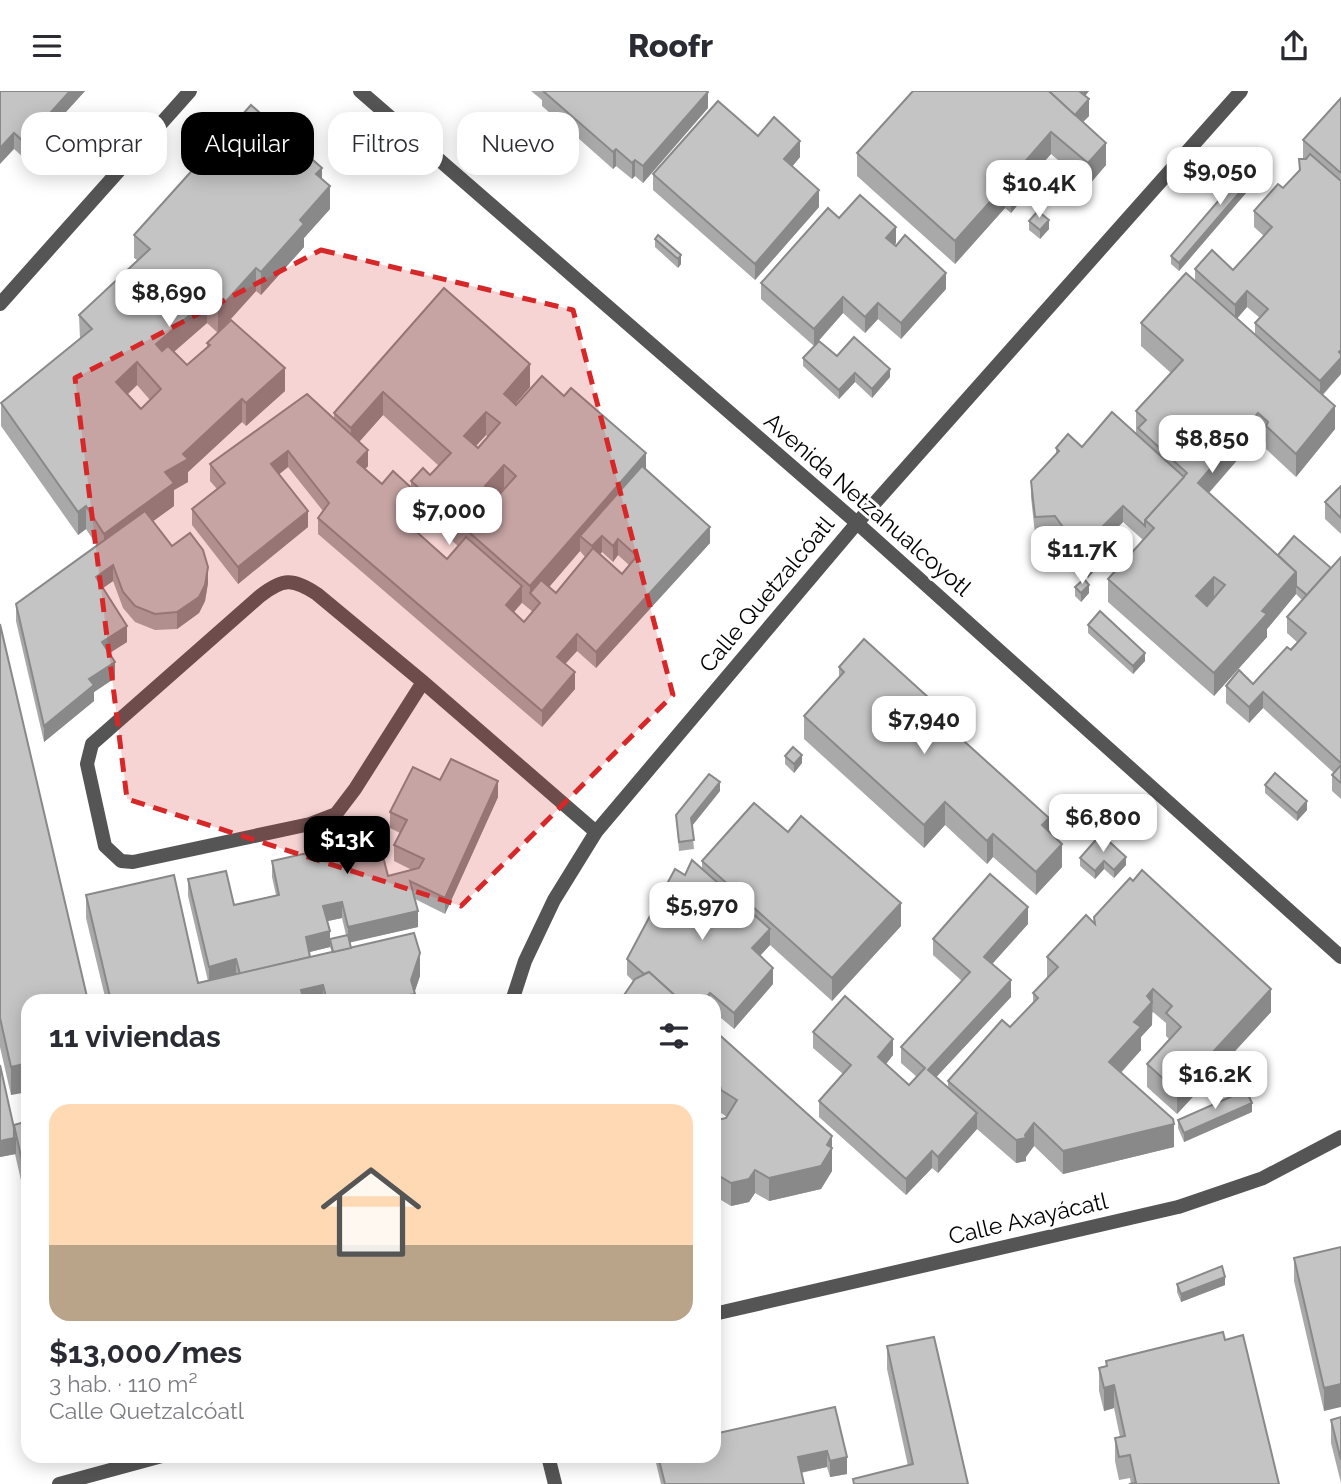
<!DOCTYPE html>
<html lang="es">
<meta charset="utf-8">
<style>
body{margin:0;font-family:Raleway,sans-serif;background:#f7f7f7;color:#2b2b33;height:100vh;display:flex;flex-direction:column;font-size:26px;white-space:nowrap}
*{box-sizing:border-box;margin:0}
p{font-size:23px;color:#7c7c81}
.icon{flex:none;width:38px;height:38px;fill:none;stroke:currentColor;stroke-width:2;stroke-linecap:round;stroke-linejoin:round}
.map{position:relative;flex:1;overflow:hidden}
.details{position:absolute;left:21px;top:903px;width:700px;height:469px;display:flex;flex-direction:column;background:#fff;border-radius:21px;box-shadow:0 4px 18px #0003}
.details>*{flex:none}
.hud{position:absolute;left:21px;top:21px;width:700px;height:63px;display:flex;gap:14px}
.price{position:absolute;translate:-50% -60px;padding:0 16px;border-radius:14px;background:#fff;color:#222;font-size:23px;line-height:46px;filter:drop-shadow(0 2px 4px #0008)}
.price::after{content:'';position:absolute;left:50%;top:42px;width:21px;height:16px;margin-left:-10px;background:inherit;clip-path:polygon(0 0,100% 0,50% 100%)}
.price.current{background:#000;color:#fff}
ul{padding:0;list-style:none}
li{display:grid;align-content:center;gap:14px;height:371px;padding:0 28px}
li+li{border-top:2px solid #e1e1e2}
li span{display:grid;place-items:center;height:217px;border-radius:21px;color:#555}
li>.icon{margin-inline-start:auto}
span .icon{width:126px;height:126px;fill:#fffc;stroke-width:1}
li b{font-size:30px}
h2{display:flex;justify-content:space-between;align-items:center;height:84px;padding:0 28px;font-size:30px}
.pill{padding:0 24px;border-radius:21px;background:#fff;box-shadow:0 4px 18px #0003;font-size:24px;line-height:63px}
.pill.current{background:#000;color:#fff}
header{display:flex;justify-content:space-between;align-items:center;height:91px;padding:0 28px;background:#fff;font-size:32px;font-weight:800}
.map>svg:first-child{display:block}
</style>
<header><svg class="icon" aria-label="menu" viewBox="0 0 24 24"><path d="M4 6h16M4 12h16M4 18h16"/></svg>Roofr<svg class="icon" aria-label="share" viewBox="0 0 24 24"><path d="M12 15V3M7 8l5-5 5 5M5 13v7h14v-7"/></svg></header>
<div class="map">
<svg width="1341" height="1393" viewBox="0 0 1341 1393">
<rect width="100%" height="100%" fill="#fff"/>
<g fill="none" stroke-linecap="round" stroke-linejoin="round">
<path stroke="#555" stroke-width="14" d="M423,591L355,698L336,723L310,733L133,771L121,770L105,755L87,673L92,653L260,505C283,487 293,487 317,503L423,591L596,741"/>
<g stroke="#555" stroke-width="14">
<polyline points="360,0 857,432 1341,866"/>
<polyline points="0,213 190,0"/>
<polyline points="512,910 525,870 554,809 596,741 857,432 1241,0"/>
<polyline points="714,1223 1178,1116 1263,1087 1341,1046"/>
<polyline points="548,1365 555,1393"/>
<polyline points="59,1393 162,1365"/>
</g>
</g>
<g fill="#a9a9a9" fill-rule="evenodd">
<polygon points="0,0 85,0 24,67 14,58"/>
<polygon points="531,0 707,0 708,17 643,92 635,85 632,88 616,75 613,78 542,15 542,9"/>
<polygon points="913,0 1089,0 1085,5 1089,25 1083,31 1106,74 1088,95 1051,63 1021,97 1021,110 1011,122 1005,117 955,173 857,85 857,62"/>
<path d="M1341,7V283L1323,304L1335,338L1296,386L1266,358V352L1258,345L1209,402L1278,464L1331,477L1341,466V708L1332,700V684L1334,682L1263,617L1249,632L1226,612V595L1253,593L1297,551L1287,542V526L1302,509L1296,503L1267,538V546L1214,605L1108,511V488L1143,449L1123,431L1105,449V467L1088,487L1072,472V465L1055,441L1035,443L1031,406V390L1056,364V357L1082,356L1136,342V320L1171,282L1141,255V232L1195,190V178L1233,179L1264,145L1254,136V120L1283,97L1299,79L1303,68V49ZM1247,216L1260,227L1255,232V243L1237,227Z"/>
<polygon points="800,66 792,76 819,116 755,189 653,99 653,83"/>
<polygon points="1270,74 1179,180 1171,173 1171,165"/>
<path d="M322,88L330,118L304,147V156L261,204L256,200L221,239L285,300L246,335L242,331L188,381V391L174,399V415L153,430L172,455L208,492L205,510L199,522L177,538L155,539L135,531L123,517L113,490L103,497L127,551L109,562L115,587L94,601V610L44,651L16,530V513L97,455L86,438L78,444L1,335V312L80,248L79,224L137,169L134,167V144ZM207,232L218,242L207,252V257L187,274L174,261ZM137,294L150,309L141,318L128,303Z"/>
<polygon points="839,127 896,152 894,154 946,198 901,248 878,228 865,242 843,222 814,255 761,208 761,192"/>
<polygon points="1029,130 1049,138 1040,148 1029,139"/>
<polygon points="658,144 681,173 678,177 655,156 655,148"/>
<path d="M444,197L530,296L515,313L646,378L710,452L596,577L577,560L565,573L575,598L542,636L318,443V427L323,420L288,376L279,383L308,436L238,493L192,434V418L217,398L210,390V373L334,328V322ZM383,324L439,375L430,384L411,390V396L382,393L365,378L368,375L359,351ZM486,344L488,346L478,357L476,355ZM430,430L458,455L447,468L419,442ZM580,460L585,466L556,502L549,496ZM602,461L613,471L618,464L629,474L622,483L600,463ZM522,512L533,521L524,531L513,522Z"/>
<polygon points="837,265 890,286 872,307 855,291 839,308 803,275 803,267"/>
<polygon points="1341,395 1341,443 1325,428 1325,411"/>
<polygon points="1075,496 1089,502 1081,511 1075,505"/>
<polygon points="0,533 88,910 11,1004 0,956"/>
<polygon points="1088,534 1145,570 1133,583 1088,542"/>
<polygon points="839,576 929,619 1049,741 1062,776 1036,804 993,766 987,773 945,734 924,757 804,648 804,625 839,586"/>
<polygon points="785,665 802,672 794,682 785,673"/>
<path d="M440,689L498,706L445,823L415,808L418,836L350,851L351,857L420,885L414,902L415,910H106L86,827V804L198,892L208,890L188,805V788L234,814L276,804L272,786V770L388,785L412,779L394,770V754L400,742L390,737V721ZM342,827L346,844L330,848L328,830ZM330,856L332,861L310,866L309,861Z"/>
<polygon points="1265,694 1307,719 1297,730 1265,702"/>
<polygon points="720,700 692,735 694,758 679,760 676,724"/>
<polygon points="788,741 901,835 832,910 770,854 760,865 773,893 734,938 714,921 714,910 620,910 633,890 627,884 627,868 685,784 702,777 702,770"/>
<polygon points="1126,766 1126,774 1114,787 1104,778 1095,788 1080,775 1080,767"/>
<polygon points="1094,826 1271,921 1177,1023 1147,996 1147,973 1169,948 1166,945 1166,932 1153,921 1152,922 1152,934 1141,946 1141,959 1121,982 1174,1056 1063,1083 1034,1055 1026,1066 1026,1070 1016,1072 977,1038 938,1082 932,1077 906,1104 819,1026 819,1010 843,983 813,957 813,941 893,964 886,973 909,994 917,986 901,972 901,956 962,890 933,864 933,848 1028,833 992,873 1011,906 936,986 948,997 948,990 1010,936 1033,911 1033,902 1047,887 1047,866 1094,832"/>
<polygon points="714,939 832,1045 832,1080 821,1098 769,1110 755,1102 749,1111 731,1115 721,1109 714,1111 714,1030 726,1027 727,1026 721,1022 716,999 714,998"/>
<polygon points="1252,1021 1184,1051 1178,1037 1178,1029"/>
<polygon points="28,1030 28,1120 15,1063 0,1066 14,1037"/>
<polygon points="1341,1156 1324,1320 1294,1190 1294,1167"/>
<polygon points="1177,1193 1225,1194 1181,1211 1177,1201"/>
<polygon points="1225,1249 1279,1393 1131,1393 1130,1387 1119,1389 1115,1370 1115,1347 1120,1346 1114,1317 1104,1320 1099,1300 1099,1277 1106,1275 1106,1270"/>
<polygon points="887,1255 968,1393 853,1393 853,1388 908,1375 887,1278"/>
<polygon points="835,1316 847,1383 830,1386 827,1376 801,1382 804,1393 661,1393 656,1372 656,1365 714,1365"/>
<polygon points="1341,1326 1341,1392 1331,1352 1331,1329"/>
</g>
<g fill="#898989">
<polygon points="70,0 85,0 24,67 24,51"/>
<polygon points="1077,0 1089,0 1077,14"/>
<polygon points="708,1 708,17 643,92 643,75"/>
<polygon points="1089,8 1089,25 1071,43 1071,27"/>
<polygon points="1051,41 1051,63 1021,97 1021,110 1011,122 1011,99 1015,82"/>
<polygon points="14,42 14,58 0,73 0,57"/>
<polygon points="800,50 800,66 784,85 784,68"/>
<polygon points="1106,52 1106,74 1088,95 1088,72"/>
<polygon points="616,58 616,75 613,78 613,61"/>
<polygon points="1270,66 1270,74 1179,180 1179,172"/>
<polygon points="635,69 635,85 632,88 632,72"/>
<polygon points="322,77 322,100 316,83"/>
<polygon points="1005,94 1005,117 955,173 955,150"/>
<polygon points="330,95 330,118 304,147 304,156 261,204 261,181 300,129"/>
<polygon points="819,99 819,116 755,189 755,173"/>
<polygon points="1049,129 1049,138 1040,148 1040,139"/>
<polygon points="896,136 896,152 886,163 886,147"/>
<polygon points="681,164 681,173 678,177 678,168"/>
<polygon points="256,177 256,200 218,242 218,219"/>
<polygon points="946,182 946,198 901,248 901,232"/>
<polygon points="1247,200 1247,216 1235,230 1235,214"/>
<polygon points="843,206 843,222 814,255 814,238"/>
<polygon points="207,209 207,232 156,276 156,253"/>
<polygon points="878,212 878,228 865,242 865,226"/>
<polygon points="1341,259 1341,283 1320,306 1320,290"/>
<polygon points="137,271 137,294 116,314 116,291"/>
<polygon points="530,273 530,296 504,326 504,303"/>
<polygon points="285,277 285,300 246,335 246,312"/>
<polygon points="890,278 890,286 872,307 872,298"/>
<polygon points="855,282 855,291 839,308 839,299"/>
<polygon points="383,301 383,324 351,360 351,337"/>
<polygon points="242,308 242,331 188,381 188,391 174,399 174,415 104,466 104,443 183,363"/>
<polygon points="1335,315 1335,338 1296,386 1296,363"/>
<polygon points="486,321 486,344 464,368 464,345"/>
<polygon points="1258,322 1258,345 1198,414 1198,392"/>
<polygon points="368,359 368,375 357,387 357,371"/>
<polygon points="288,360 288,376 271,390 271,373"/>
<polygon points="646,362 646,385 580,445 580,460 538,509 530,502 530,495"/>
<polygon points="504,374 504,397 485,418 485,395"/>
<polygon points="430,414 430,430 410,451 410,435"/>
<polygon points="86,415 86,438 78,444 78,421"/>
<polygon points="1123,415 1123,431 1103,451 1103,435"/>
<polygon points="308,420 308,436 238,493 238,476"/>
<polygon points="710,436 710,452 596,577 596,561"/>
<polygon points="602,445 602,461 592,472 592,455"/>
<polygon points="618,448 618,464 613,471 613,455"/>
<polygon points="1105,451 1105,467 1088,487 1088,470"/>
<polygon points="113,474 113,490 96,502 96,486"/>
<polygon points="208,476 208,492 205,510 199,522 177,538 177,521"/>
<polygon points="1296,481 1296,503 1267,538 1267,546 1214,605 1214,582 1262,520"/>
<polygon points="1214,486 1214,508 1196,528 1196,505"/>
<polygon points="1089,494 1089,502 1081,511 1081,502"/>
<polygon points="522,495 522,511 506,531 506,514"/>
<polygon points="127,535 127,551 102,567 102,551"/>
<polygon points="577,543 577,560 557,582 557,566"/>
<polygon points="1145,562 1145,570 1133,583 1133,575"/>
<polygon points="115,571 115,587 94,601 94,610 44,651 44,635 89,588"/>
<polygon points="575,581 575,598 542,636 542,620"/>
<polygon points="1263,601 1263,617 1249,632 1249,616"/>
<polygon points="929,607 929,630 923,613"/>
<polygon points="802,664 802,672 794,682 794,673"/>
<polygon points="498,690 498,706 445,823 445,807"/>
<polygon points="720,691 720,700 691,736 691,727"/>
<polygon points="1307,710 1307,719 1297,730 1297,722"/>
<polygon points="945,711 945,734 924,757 924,734"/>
<polygon points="1049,727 1049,750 1042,734"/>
<polygon points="993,743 993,766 987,773 987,750"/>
<polygon points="1062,753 1062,776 1036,804 1036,781"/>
<polygon points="1126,766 1126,774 1114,787 1114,779"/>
<polygon points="1104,770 1104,778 1095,788 1095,780"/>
<polygon points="342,811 342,827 323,831 323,815"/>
<polygon points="901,812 901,835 832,910 832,887"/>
<polygon points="1028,816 1028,833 984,882 984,866"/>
<polygon points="418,820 418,836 348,852 348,836"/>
<polygon points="770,838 770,854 752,873 752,857"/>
<polygon points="330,840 330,856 306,862 306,846"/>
<polygon points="420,862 420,885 414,903 411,889"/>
<polygon points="236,868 236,885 209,892 209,876"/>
<polygon points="773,877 773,893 734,938 734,922"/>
<polygon points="1011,889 1011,906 928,995 928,979"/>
<polygon points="323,894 323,910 301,910 301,899"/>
<polygon points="1153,898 1152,934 1141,946 1141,959 1109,994 1109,971 1134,931 1147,905"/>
<polygon points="1271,898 1271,921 1177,1023 1177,1000"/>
<polygon points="710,902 710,910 703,910"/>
<polygon points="893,948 893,964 878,983 878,966"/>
<polygon points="28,972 28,1001 11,1004 11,976"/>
<polygon points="1252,1012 1252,1021 1184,1051 1184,1042"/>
<polygon points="977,1022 977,1038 938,1082 938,1066"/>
<polygon points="1034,1032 1034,1055 1026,1066 1026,1070 1016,1072 1016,1049 1025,1044"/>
<polygon points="1174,1033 1174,1056 1063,1083 1063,1060"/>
<polygon points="832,1045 832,1080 821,1098 769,1110 769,1087 827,1054"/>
<polygon points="16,1046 16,1063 0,1066 0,1050"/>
<polygon points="932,1060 932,1077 906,1104 906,1088"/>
<polygon points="755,1079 755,1102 749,1111 731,1115 731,1092"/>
<polygon points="721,1086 721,1109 714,1111 714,1088"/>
<polygon points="1225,1186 1225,1194 1181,1211 1181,1203"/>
<polygon points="1341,1293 1341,1316 1324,1320 1324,1297"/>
<polygon points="1114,1294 1114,1317 1104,1320 1104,1297"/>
<polygon points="827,1360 827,1376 798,1382 798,1366"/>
<polygon points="847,1366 847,1383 830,1386 830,1370"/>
</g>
<g fill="#c4c4c4" stroke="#898989" stroke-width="2" fill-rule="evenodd">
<polygon points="0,0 70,0 24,51 14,42 0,57"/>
<polygon points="543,0 707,0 708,1 643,75 635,69 632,72 616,58 613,61"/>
<polygon points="913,0 1049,0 1106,52 1088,72 1051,41 1015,82 1021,87 1011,99 1005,94 955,150 857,62"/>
<polygon points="1049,0 1079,0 1089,8 1075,24"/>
<polygon points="1341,7 1341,82 1303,49"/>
<polygon points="718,10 758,45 774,26 800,50 784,68 819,99 755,173 653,83"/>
<path d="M251,14L322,77L316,83L330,95L300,129L304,133L261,181L256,177L218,219L207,209L156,253L162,260L168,255L187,274L210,254L207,252L231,229L285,277L246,312L242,308L183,363L188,368L165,381L174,392L104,443L86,415L78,421L1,312L92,238L79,224L150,158L134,144ZM137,271L161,298L141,318L116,291Z"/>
<polygon points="1262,59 1270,66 1179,172 1171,165"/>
<polygon points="1310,63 1341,90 1341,259 1339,261 1341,263 1341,267 1320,290 1255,232 1268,218 1247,200 1235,214 1195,178 1212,159 1233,179 1272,136 1254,120 1278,93 1283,97 1300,79 1299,68 1306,68"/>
<polygon points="860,104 896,136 886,147 896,155 905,144 946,182 901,232 878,212 865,226 843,206 814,238 761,192 828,117 839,127"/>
<polygon points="1038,120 1049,129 1040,139 1029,130"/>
<polygon points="658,144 681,164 678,168 655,148"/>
<path d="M1186,182L1335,315L1296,363L1266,335L1268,331L1258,322L1198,392L1296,481L1262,520L1267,523L1214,582L1108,488L1154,437L1145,429L1187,382L1138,337L1146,329L1136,320L1183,269L1141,232ZM1214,486L1225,494L1207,515L1196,505Z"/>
<path d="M444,197L530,273L504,303L516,314L542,285L564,305L571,297L646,362L530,495L411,390L423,377L430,384L451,362L383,301L351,337L334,322ZM486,321L500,332L478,357L464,345ZM504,374L516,385L497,406L485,395Z"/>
<polygon points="854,246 890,278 872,298 855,282 839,299 803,267 819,250 837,265"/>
<polygon points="307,303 368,359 357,371 382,393 393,380 430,414 410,435 447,468 466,446 522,495 506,514 524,531 540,512 530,502 541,489 556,502 593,457 622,483 637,465 618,448 613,455 602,445 592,455 580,445 642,375 710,436 596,561 577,543 557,566 575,581 542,620 318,427 329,412 288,360 271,373 308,420 238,476 192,418 225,392 210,373"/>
<polygon points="1112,321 1184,386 1145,429 1145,435 1123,415 1103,435 1105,451 1088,470 1072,456 1075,453 1055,425 1035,426 1031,390 1059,360 1056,357 1068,343 1082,356"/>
<polygon points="1341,395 1341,427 1325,411"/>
<polygon points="145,420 172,455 190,442 203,459 208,476 205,494 199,506 177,521 155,523 135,515 123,501 113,474 96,486 127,535 102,551 115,571 89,588 94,594 44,635 16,513"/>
<polygon points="1294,445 1331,477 1307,504 1296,495 1296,481 1278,464"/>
<polygon points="1341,466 1341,672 1263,601 1249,616 1226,595 1239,579 1253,593 1287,556 1291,559 1306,542 1287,526"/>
<polygon points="1084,488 1089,494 1081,502 1075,496"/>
<polygon points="1100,520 1145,562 1133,575 1088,534"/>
<polygon points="0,533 88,910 28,910 28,972 11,976 0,927"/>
<polygon points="864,548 929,607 923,613 1049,727 1042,734 1062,753 1036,781 993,743 987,750 945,711 924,734 804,625 844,581 839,576"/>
<polygon points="793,656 802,664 794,673 785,665"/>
<polygon points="451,668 498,690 445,807 410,790 418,820 348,836 342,811 323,815 330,840 306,846 310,866 240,883 236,868 209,876 188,788 226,780 234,814 279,804 272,770 378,746 388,785 419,777 424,768 394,754 407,729 390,721 413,676 440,689"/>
<polygon points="1341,674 1341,692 1332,684"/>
<polygon points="1275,682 1307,710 1297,722 1265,694"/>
<polygon points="709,683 720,691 691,727 694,749 679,751 676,724"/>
<polygon points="754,712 788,741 801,725 901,812 832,887 702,770"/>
<polygon points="1101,743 1126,766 1114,779 1104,770 1095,780 1080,767"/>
<polygon points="692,769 770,838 752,857 773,877 734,922 710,902 703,910 681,910 649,881 644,883 627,868 675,778 685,784"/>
<polygon points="1142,779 1271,898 1177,1000 1147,973 1181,936 1166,922 1172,915 1153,898 1147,905 1152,911 1134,931 1141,936 1109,971 1173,1028 1174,1033 1063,1060 1034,1032 1025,1044 1026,1047 1016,1049 948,990 1002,929 1010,936 1038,907 1033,902 1058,876 1047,866 1086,824 1095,833 1094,826 1130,787 1133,790"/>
<polygon points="990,783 1028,816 984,866 1011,889 928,979 977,1022 938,1066 932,1060 906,1088 819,1010 851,974 813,941 845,905 893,948 878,966 909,994 925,977 901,956 970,881 933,848"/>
<polygon points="174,784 198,892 414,842 420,862 411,889 415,903 402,905 404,910 327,910 323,894 301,899 304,910 111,910 86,804"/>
<polygon points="348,844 351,857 333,861 330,848"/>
<polygon points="649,881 681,910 620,910 635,888"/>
<polygon points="714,939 832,1045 827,1054 832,1057 821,1075 769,1087 755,1079 749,1088 731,1092 721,1086 714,1088 714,1030 726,1027 737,1009 721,999 716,976 714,975"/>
<polygon points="0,974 14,1037 14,1047 0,1050"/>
<polygon points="1246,999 1252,1012 1184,1042 1178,1029"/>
<polygon points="28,1030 28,1097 14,1034"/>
<polygon points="1341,1156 1341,1293 1324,1297 1294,1167"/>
<polygon points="1222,1175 1225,1186 1181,1203 1177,1193"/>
<polygon points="1223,1241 1225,1249 1243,1244 1279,1393 1129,1393 1136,1392 1130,1364 1119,1366 1115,1347 1125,1345 1114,1294 1104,1297 1099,1277 1107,1275 1106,1270"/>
<polygon points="934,1246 968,1393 854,1393 853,1388 913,1373 887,1255"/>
<polygon points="835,1316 847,1366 830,1370 827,1360 798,1366 804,1393 665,1393 658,1365 714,1365 714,1343"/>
<polygon points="1341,1326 1341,1369 1331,1329"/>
</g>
<path fill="#d62828" fill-opacity="0.2" stroke="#d62828" stroke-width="5" stroke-dasharray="14 9" stroke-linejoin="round" d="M321,159L573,219L673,604L461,815L127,708L75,287Z"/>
<g text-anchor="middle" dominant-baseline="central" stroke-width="6" stroke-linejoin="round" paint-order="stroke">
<g font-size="23" fill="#000" stroke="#fff">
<text transform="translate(868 413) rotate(41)">Avenida Netzahualcoyotl</text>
<text transform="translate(766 503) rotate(-50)">Calle Quetzalcóatl</text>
<text transform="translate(1028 1127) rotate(-13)">Calle Axayácatl</text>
</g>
</g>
</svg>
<b class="price" style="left:1220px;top:116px">$9,050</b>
<b class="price" style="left:1039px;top:129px">$10.4K</b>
<b class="price" style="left:169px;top:238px">$8,690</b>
<b class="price" style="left:1212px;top:384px">$8,850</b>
<b class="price" style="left:449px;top:456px">$7,000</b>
<b class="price" style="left:1082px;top:495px">$11.7K</b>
<b class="price" style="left:924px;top:665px">$7,940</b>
<b class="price" style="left:1103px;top:763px">$6,800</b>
<b class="price current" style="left:347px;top:785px">$13K</b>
<b class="price" style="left:702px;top:851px">$5,970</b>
<b class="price" style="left:1215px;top:1020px">$16.2K</b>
<div class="hud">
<a class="pill">Comprar</a>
<a class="pill current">Alquilar</a>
<a class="pill">Filtros</a>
<a class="pill">Nuevo</a>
</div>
<section class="details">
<h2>11 viviendas<svg class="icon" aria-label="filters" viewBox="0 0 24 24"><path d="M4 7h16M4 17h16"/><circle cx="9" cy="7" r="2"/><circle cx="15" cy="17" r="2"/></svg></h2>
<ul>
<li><span style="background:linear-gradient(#ffd9b3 65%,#b9a48a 0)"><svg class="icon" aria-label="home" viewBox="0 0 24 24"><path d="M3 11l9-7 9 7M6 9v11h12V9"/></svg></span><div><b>$13,000/mes</b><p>3 hab. · 110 m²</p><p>Calle Quetzalcóatl</p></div></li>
</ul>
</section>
</div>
